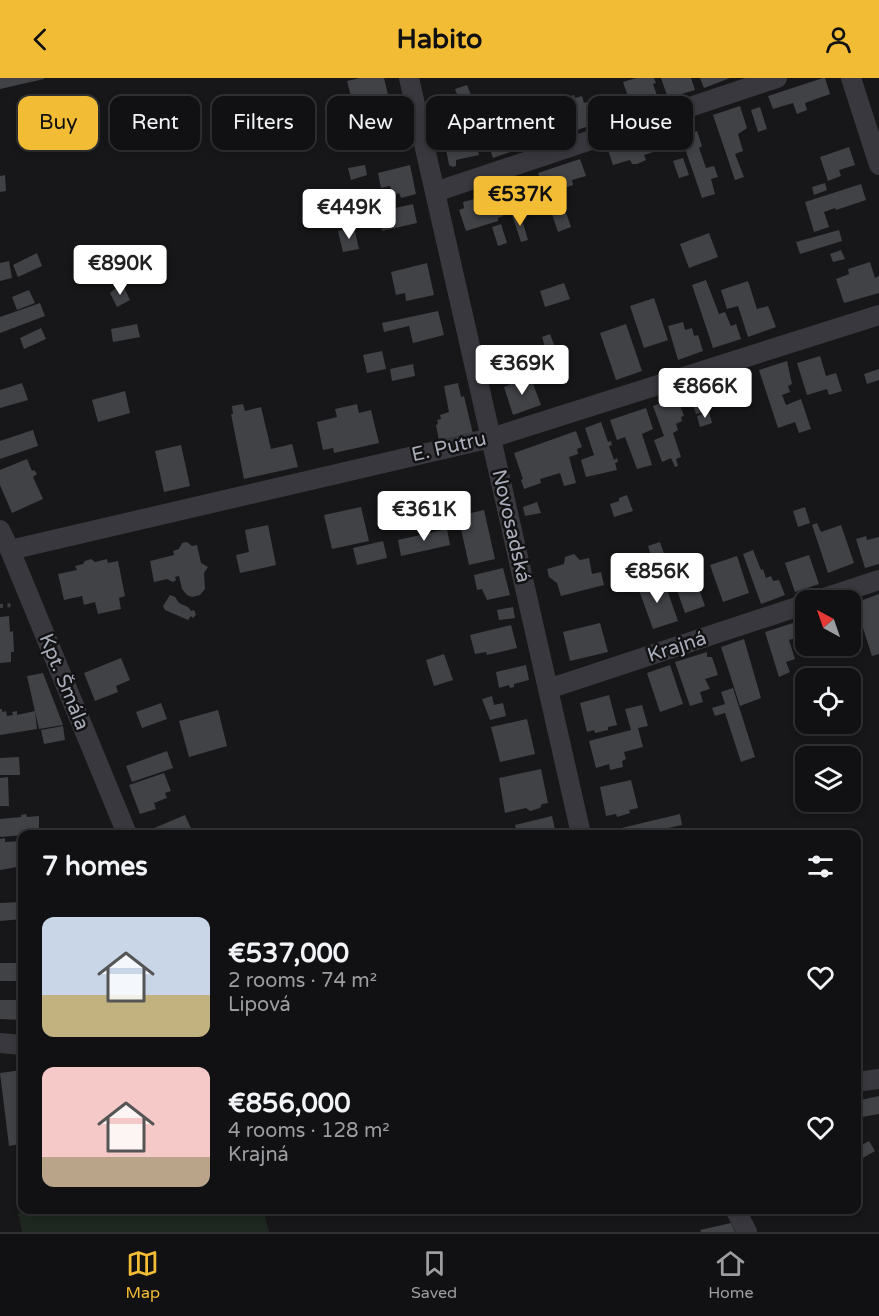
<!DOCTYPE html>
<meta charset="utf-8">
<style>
body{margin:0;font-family:"Varela Round",sans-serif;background:#1e1f21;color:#f1f3f6;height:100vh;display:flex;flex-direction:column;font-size:22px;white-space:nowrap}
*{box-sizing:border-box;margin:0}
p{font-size:20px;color:#9c9da0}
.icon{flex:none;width:33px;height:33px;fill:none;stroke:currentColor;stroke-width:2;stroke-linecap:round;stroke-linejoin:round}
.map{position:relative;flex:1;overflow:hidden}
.drawer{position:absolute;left:18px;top:752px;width:843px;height:384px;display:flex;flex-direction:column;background:#111113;border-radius:12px;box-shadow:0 3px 9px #0003,0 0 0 2px #303133}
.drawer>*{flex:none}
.hud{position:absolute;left:18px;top:18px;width:843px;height:54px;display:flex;gap:12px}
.needle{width:39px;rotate:320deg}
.tools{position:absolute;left:795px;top:512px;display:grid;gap:12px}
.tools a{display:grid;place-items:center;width:66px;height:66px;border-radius:12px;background:#111113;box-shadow:0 3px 9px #0003,0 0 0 2px #303133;font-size:30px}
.price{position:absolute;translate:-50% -51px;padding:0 14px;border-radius:6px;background:#fff;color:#222;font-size:20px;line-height:39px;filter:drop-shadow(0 2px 3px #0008)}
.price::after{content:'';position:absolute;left:50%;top:36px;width:18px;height:14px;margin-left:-9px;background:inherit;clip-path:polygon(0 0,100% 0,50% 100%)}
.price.active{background:#f2bc35;color:#111}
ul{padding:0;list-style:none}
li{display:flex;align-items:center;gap:18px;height:150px;padding:0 24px}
li span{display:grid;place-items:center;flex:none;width:168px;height:120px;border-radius:12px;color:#555}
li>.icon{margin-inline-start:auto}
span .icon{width:72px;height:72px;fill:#fffc;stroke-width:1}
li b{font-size:26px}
h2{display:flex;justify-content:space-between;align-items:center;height:72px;padding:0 24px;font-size:26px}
.pill{padding:0 21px;border-radius:12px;background:#111113;box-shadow:0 3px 9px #0003,0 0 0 2px #303133;font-size:21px;line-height:54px}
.pill.active{background:#f2bc35;color:#111}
header{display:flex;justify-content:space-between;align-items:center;height:78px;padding:0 24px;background:#f2bc35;color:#111;font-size:27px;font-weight:800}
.tabs{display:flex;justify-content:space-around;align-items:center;height:84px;border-top:2px solid #303133;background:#111113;font-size:16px;color:#9c9da0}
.tabs a{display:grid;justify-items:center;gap:3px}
.tabs .active{color:#f2bc35}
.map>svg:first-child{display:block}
</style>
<header><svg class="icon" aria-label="back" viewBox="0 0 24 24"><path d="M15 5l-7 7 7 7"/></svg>Habito<svg class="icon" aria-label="person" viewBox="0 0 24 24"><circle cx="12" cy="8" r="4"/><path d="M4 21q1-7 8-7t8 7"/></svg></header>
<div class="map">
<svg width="879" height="1154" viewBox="0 0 879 1154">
<rect width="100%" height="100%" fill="#171719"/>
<polygon fill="#1e2720" points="117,1134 264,1135 269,1154 22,1154 18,1135"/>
<g fill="#414246">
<polygon points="0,0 44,0 44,1 0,11"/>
<polygon points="360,0 384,0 389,21 380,24 380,27 364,31 363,28 354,30 347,3"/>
<polygon points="636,0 654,0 656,5 653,6 659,23 633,33 623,4"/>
<polygon points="661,0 691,0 695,12 668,20"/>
<polygon points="700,0 730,0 704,10"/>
<polygon points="823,0 825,0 830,16 805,25 807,32 797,36 793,25 773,31 768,18"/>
<polygon points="467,7 476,30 464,34 455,11"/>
<polygon points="574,17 575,20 582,18 584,25 587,24 589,30 587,32 591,47 564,57 553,24"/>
<polygon points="740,28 747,50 738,56 743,73 735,76 744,99 735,102 713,37"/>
<polygon points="760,29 767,51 758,54 751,32"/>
<polygon points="392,37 399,66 372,73 368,56 351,60 348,49"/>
<polygon points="474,41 478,57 474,58 479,77 456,82 456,88 453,89 449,87 446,71 444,72 442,63 446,62 445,54 449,54 448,47"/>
<polygon points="533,41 535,45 540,44 541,47 548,45 553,60 529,68 524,53 530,51 528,43"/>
<polygon points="509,44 519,71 493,80 484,55"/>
<polygon points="697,53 702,68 699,70 706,90 714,88 718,99 711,101 715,116 702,120 681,59"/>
<polygon points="660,55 665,70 644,77 646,82 637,86 632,86 630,82 613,87 608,72"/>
<polygon points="849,69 855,87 839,92 841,98 828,103 820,79"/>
<polygon points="683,80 689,97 679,100 673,83"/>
<polygon points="580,81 586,98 572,102 573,107 562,111 566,125 563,126 571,149 558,154 538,95"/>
<polygon points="365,87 367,97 351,102 348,90"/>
<polygon points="410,87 416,116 401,120 399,115 393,117 390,108 381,110 378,95"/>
<polygon points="5,97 6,113 0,114 0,98"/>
<polygon points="529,98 539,129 534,131 533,128 527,129 526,126 510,131 502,107"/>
<polygon points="825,105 827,112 814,117 812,109"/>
<polygon points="861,106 866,122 836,132 835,130 824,134 829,149 814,154 805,124"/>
<polygon points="490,117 494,130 500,128 503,138 498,140 498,143 466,153 459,132 464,130 463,124"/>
<polygon points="413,126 417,145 382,153 378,134"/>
<polygon points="357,129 361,144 335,150 332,135"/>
<polygon points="520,135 528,162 521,164 512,137"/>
<polygon points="501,146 507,165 498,168 492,149"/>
<polygon points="354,149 359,171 343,174 338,153"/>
<polygon points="839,152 842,163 800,176 796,164"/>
<polygon points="709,155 718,179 689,190 680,166"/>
<polygon points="841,172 845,181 833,184 830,176"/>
<polygon points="37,175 42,188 18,199 13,187"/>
<polygon points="9,183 12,200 0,203 0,185"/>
<polygon points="870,184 875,200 879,198 879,215 844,225 836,201 849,196 848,191"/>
<polygon points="427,185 434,217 406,223 405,215 396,217 391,194"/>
<polygon points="706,202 719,236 725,234 731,248 736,246 741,261 713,270 692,207"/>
<polygon points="748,203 757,231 768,228 776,249 748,259 738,228 727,231 721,212"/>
<polygon points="122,205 130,222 117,229 110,215"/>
<polygon points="564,205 570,221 545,229 540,213"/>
<polygon points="29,212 35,225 17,232 12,219"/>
<polygon points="654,220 668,262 644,270 630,228"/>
<polygon points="40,225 45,238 0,255 0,239"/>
<polygon points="438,233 444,257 413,265 409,248 384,254 382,245"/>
<polygon points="683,244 685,252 692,250 694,258 698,257 703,273 678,282 668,248"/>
<polygon points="137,246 140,259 113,264 111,251"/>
<polygon points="626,246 642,293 616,302 600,255"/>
<polygon points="41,250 46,261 24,271 20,260"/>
<polygon points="550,256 555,269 546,272 542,259"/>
<polygon points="382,273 386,291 367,295 363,277"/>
<polygon points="820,278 826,298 836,295 842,313 829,317 827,311 807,317 797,285"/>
<polygon points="787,283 792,306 788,308 790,314 782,317 786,327 801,321 811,351 799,355 795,344 778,350 759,292"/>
<polygon points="413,286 415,298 392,303 390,291"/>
<polygon points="879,291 879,302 867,306 864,296"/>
<polygon points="530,298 541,327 513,337 504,309"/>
<polygon points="22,305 28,322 0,330 0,312"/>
<polygon points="458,305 461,319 464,318 473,356 439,363 436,347 438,346 437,342 441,341 440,337 449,334 444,308"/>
<polygon points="717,306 722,321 713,323 714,326 709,328 708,325 705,326 707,333 696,336 689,315"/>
<polygon points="125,313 130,335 98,344 92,322"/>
<polygon points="677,319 684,338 681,339 682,343 676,346 678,352 673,355 681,379 676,381 678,388 675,389 671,380 662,384 654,362 664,358 653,328"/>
<polygon points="243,326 245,333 261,329 271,371 292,366 298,389 244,401 231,336 233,336 232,328"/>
<polygon points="357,326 359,335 371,332 379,365 334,375 333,370 323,372 317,344 337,339 335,331"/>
<polygon points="646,330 653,351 642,356 652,387 637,391 625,359 617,362 610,342"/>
<polygon points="709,334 712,345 700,349 697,338"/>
<polygon points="601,344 608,364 611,363 612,367 609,368 614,382 617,380 618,384 615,385 617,392 586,399 581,382 594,377 585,350"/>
<polygon points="33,352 38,368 0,381 0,363"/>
<polygon points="576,353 582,369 577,371 578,376 569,379 576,405 564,408 560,395 540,401 541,405 524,411 521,402 523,401 514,375"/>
<polygon points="181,367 190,408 164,414 155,373"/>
<polygon points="27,381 32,393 34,392 37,396 33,399 43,421 12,435 0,407 0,392"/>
<polygon points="627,417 633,433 614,439 610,426 619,423 619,420"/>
<polygon points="537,424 541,435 525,438 523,429"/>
<polygon points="361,429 369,463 332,471 324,437"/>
<polygon points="805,429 810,445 798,449 793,433"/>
<polygon points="484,432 495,481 469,487 458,438"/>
<polygon points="817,445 821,454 841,447 854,485 828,495 812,447"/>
<polygon points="268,447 276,487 240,495 236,477 249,474 245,452"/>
<polygon points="447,451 450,467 401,478 398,462"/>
<polygon points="866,458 867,462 879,459 879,486 865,490 856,461"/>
<polygon points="383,463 387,480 357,487 353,470"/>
<polygon points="187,464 192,468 197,467 201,485 208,489 204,495 205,511 200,517 192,519 187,517 182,511 179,498 175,499 176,502 173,504 167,501 154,504 150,483 174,477 173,473 179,471 182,465"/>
<polygon points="660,464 668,487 655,491 648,468"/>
<polygon points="753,472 761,492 763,491 766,500 771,498 773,503 779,502 785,517 761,526 743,476"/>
<polygon points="574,476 580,482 589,480 592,496 601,494 604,507 561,518 557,505 549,499 547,491 564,486 565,479"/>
<polygon points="809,477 819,506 795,514 785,485"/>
<polygon points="737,478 749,515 723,524 710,487"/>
<polygon points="91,481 95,484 107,481 108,485 118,483 125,518 119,520 121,531 98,536 95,524 84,527 82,518 64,522 58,496 77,492 75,488 83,486 85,483"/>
<polygon points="503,490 510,517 487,522 482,511 477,512 474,497"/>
<polygon points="692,491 705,528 685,535 672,498"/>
<polygon points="640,502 640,504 646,502 649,509 664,503 678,543 653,551 636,504"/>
<polygon points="879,516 879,576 872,578 855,525"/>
<polygon points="170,517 175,519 179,525 188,529 191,533 194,532 196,537 193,540 191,538 188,542 165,532 163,528"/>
<polygon points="513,529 515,540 499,542 497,532"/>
<polygon points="9,538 10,554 13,553 14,574 11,574 11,584 0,585 0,539"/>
<polygon points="600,545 608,574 570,583 563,554"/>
<polygon points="793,545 798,559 789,562 795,581 786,584 790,594 779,599 765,554"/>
<polygon points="511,547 517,570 487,577 486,574 475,576 470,557"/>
<polygon points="744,561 761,620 740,628 721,569"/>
<polygon points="707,574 707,579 712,579 718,597 705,601 710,611 700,614 703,624 690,628 675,584"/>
<polygon points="444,576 453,602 434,608 426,582"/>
<polygon points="121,580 130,602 116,608 118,614 95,623 84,595"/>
<polygon points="526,587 529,602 514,606 514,609 510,610 509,607 499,610 496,594"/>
<polygon points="670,587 683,626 660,634 647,595"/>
<polygon points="43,595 63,647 39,651 27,598"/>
<polygon points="733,610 755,679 741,684 725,635 715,638 712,630 725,626 721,614"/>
<polygon points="609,617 617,647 608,649 608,652 595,655 594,652 587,654 580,625"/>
<polygon points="492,618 494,627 503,625 506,638 490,642 482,621"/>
<polygon points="161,625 167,641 142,650 136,634"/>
<polygon points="642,627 648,648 638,650 643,669 624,674 626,681 622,683 623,689 610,692 609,686 596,690 589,663 631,652 625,631"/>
<polygon points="0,631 2,631 2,634 6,633 7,638 13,637 12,634 17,633 17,637 35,633 37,651 0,657"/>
<polygon points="218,632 227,668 189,679 179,643"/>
<polygon points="527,641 535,676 500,684 491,649"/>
<polygon points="63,648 65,662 44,666 41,652"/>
<polygon points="167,673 173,690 132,704 126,688"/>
<polygon points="19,679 20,697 0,697 0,680"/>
<polygon points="541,691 548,725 542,726 540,730 530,733 526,730 505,735 499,700"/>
<polygon points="164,695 171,713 165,715 167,720 154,725 156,731 140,736 129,707"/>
<polygon points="8,699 9,728 0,728 0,700"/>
<polygon points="631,702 638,730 629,732 630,735 617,739 616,736 606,738 600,709"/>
<polygon points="26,736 27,739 39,738 39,756 0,759 0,741 21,739 21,737"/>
<polygon points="680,736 682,747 651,754 652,756 610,756 609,753"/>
<polygon points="185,737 192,753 185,756 154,756 152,751"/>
<polygon points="552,738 556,756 517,756 515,747"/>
<polygon points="5,760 5,764 22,763 22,798 18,796 17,789 0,792 0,761"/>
<polygon points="22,824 22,841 0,843 0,825"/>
<rect x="0" y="885" width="22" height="18"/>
<polygon points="0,922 22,922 22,942 0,941"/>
<polygon points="22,992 22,1017 20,1018 22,1033 16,1034 20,1066 9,1068 0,995"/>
<polygon points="879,1018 879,1036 856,1040 856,1023"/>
<polygon points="869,1063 875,1073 856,1084 856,1070"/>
<polygon points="731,1145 735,1154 701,1154 700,1152"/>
</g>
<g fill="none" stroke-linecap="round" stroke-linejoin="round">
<polyline stroke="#3e3f45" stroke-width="4" stroke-dasharray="3 4.5" stroke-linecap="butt" points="0,528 13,527"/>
<g stroke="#38383e" stroke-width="20">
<polyline points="409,0 581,756"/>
<polyline points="851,0 879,87"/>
<polyline points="435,114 777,0"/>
<polyline points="0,452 10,472 127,756"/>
<polyline points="10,472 491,360 879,237"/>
<polyline points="818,522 879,502"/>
<polyline points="548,611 806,526"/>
<polyline points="0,965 22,967"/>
<polyline points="856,1004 879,1001"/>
<polyline points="735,1131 747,1154"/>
</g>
</g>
<g text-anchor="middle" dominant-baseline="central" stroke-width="5" stroke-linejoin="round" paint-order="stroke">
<g font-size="20" fill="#a9adb9" stroke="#121214">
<text transform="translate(449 369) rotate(-13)">E. Putru</text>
<text transform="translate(511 448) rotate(77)">Novosadská</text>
<text transform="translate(677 569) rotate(-18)">Krajná</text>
<text transform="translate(64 604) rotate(68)">Kpt. Šmála</text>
</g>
</g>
</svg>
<div class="tools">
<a><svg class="needle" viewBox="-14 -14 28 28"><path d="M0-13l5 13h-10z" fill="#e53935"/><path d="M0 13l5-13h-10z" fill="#9c9da0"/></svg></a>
<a><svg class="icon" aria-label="locate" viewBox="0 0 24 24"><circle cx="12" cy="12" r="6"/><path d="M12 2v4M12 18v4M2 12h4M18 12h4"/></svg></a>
<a><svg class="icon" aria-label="layers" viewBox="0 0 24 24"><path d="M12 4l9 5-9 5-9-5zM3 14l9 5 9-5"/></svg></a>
</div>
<b class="price active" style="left:520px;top:149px">€537K</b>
<b class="price" style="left:349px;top:162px">€449K</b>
<b class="price" style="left:120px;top:218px">€890K</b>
<b class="price" style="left:522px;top:318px">€369K</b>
<b class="price" style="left:705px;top:341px">€866K</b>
<b class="price" style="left:424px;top:464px">€361K</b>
<b class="price" style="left:657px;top:526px">€856K</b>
<div class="hud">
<a class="pill active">Buy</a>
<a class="pill">Rent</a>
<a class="pill">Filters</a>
<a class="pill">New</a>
<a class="pill">Apartment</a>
<a class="pill">House</a>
</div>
<section class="drawer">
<h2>7 homes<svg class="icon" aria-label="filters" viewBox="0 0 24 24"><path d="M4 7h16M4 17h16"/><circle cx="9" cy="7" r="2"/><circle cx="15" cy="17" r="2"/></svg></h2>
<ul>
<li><span style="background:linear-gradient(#c9d6e8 65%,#c2b280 0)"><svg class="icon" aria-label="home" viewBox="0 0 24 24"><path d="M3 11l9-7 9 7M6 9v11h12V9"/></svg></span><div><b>€537,000</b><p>2 rooms · 74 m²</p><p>Lipová</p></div><svg class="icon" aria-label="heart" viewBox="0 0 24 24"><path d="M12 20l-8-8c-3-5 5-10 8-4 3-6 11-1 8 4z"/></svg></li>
<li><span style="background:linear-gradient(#f6c9c9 75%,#b9a48a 0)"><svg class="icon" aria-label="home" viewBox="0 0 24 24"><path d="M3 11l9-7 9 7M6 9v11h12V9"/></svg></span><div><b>€856,000</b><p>4 rooms · 128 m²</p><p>Krajná</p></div><svg class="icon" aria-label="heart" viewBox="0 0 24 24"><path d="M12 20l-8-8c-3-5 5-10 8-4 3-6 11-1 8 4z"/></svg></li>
</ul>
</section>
</div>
<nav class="tabs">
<a class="active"><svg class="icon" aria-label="map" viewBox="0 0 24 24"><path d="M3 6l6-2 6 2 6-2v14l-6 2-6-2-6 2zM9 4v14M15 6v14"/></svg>Map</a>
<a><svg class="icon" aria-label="saved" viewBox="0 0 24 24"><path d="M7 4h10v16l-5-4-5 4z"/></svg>Saved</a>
<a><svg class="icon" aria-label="home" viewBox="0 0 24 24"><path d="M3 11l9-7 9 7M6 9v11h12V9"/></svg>Home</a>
</nav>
